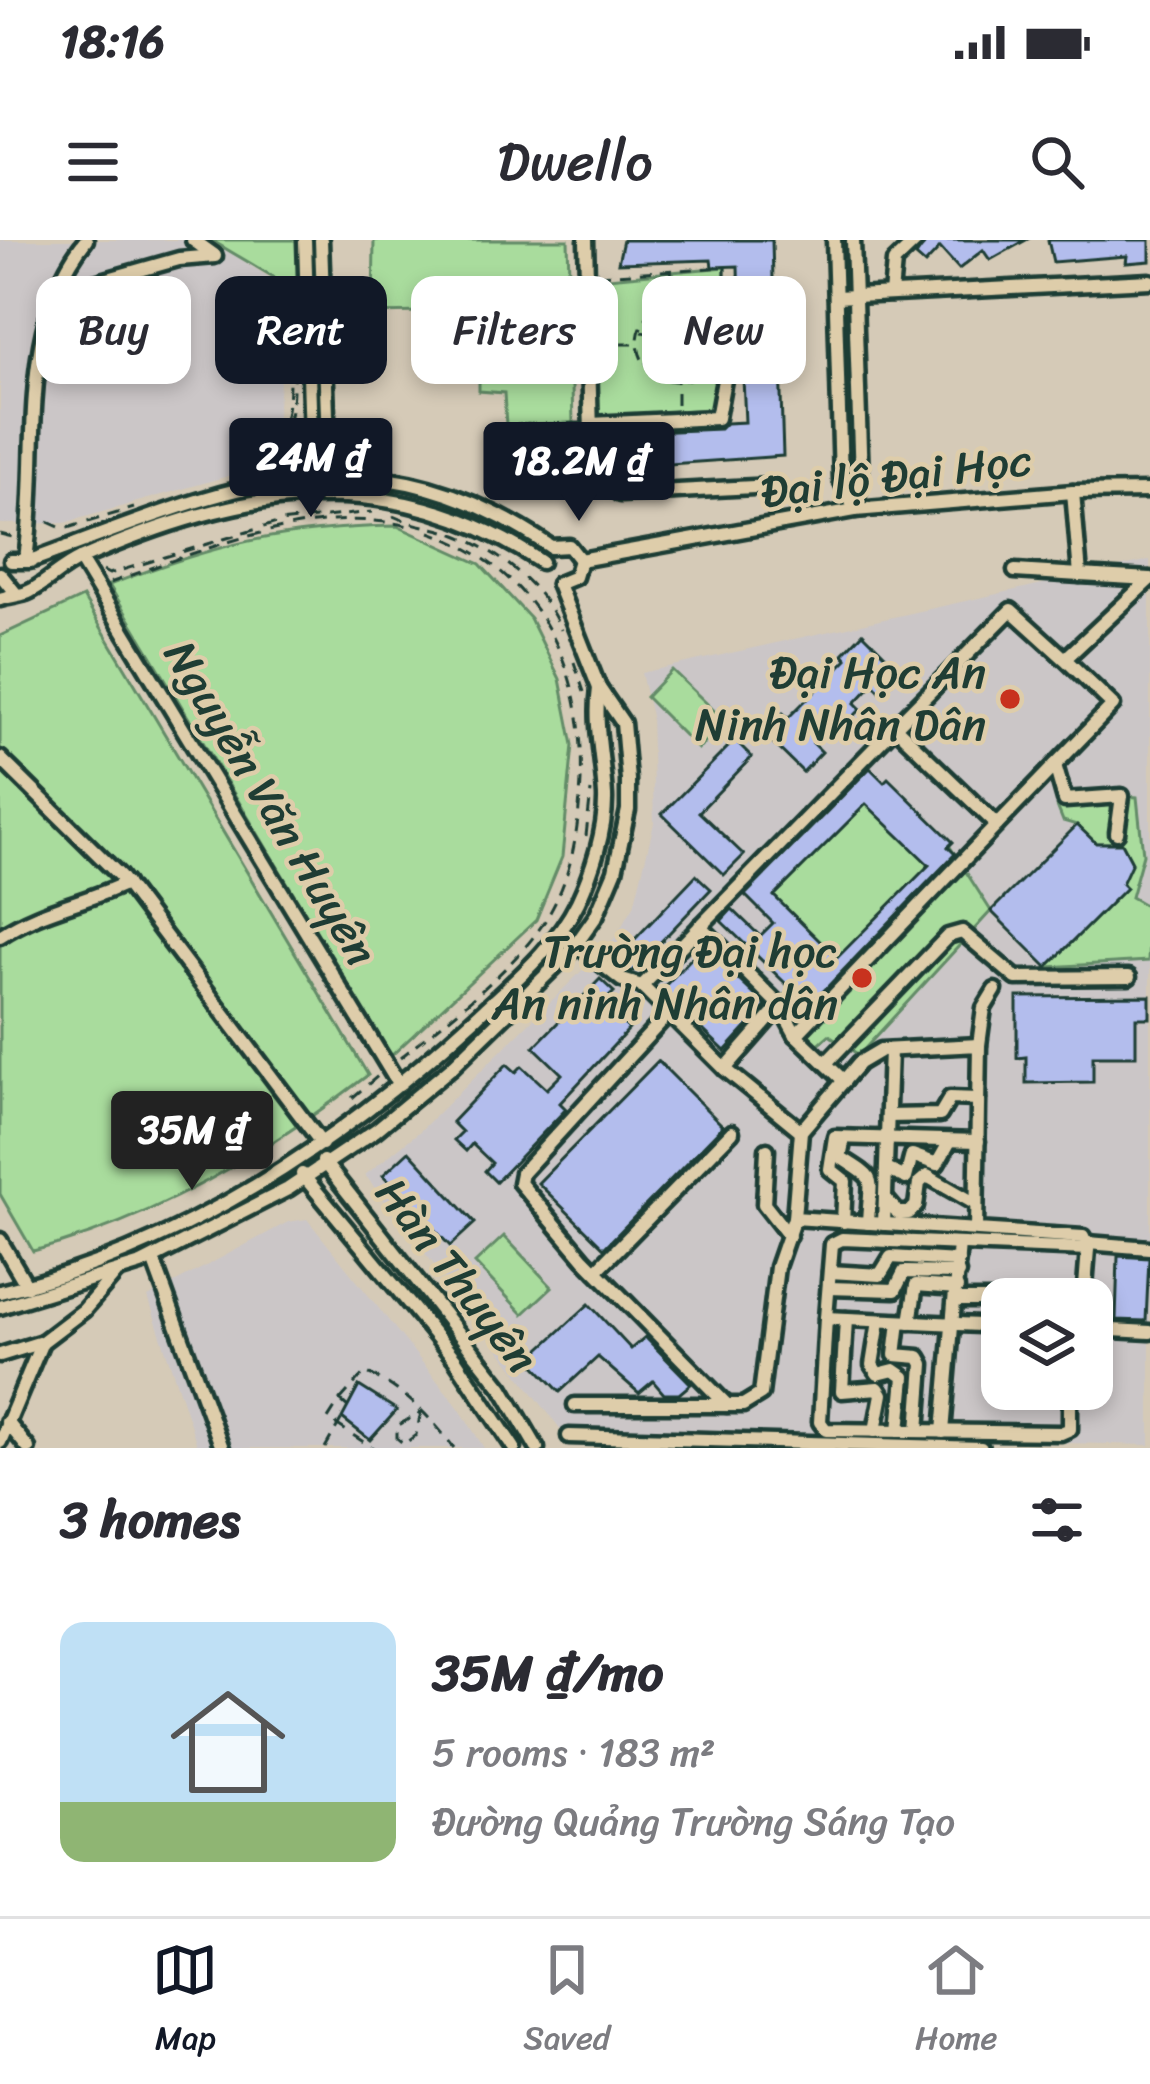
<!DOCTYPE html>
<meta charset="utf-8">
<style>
body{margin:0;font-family:Sriracha,sans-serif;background:#f7f7f7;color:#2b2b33;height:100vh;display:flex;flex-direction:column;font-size:45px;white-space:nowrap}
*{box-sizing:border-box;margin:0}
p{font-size:39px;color:#7c7c81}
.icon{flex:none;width:66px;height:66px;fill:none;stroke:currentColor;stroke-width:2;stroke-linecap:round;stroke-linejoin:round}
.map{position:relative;height:1208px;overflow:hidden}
.side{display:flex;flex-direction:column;background:#fff;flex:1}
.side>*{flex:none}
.banner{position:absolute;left:36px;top:36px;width:1080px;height:108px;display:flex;gap:24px}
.tools{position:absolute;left:981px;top:1038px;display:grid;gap:24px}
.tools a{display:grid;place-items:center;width:132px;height:132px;border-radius:24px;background:#fff;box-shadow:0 6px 18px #0003;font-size:60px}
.price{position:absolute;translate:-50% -102px;padding:0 27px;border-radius:12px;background:#111827;color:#fff;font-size:39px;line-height:78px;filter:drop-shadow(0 3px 6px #0008)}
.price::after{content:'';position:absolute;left:50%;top:72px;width:36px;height:27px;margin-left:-18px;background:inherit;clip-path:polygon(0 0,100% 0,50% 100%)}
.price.active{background:#222;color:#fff}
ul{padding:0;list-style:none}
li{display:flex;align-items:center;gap:36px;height:300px;padding:0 60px}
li+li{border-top:3px solid #e1e1e2}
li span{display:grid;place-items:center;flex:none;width:336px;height:240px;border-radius:24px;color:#555}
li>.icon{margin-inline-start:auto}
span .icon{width:144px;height:144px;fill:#fffc;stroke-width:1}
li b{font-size:51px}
h2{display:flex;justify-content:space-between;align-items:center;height:144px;padding:0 60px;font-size:51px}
.pill{padding:0 42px;border-radius:24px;background:#fff;box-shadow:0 6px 18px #0003;font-size:42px;line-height:108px}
.pill.active{background:#111827;color:#fff}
.status{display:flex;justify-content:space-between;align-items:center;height:84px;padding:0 60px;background:#fff;direction:ltr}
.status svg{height:33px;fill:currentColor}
header{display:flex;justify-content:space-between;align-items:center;height:156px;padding:0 60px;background:#fff;font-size:54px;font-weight:600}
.tabs{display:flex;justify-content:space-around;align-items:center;height:168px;border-top:3px solid #e1e1e2;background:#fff;font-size:33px;color:#7c7c81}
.tabs a{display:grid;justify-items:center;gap:6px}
.tabs .active{color:#111827}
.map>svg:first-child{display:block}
</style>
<div class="status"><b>18:16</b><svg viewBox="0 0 49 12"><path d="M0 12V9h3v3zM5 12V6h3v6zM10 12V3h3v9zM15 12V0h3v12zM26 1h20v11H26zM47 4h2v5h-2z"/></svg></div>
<header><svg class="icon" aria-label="menu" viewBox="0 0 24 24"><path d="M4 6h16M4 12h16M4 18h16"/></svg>Dwello<svg class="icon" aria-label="search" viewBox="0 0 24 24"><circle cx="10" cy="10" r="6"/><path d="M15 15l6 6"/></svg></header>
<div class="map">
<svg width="1150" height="1208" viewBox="0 0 1150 1208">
<rect width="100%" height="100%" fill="#d5cab7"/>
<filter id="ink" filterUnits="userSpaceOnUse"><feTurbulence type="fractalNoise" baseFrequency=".00833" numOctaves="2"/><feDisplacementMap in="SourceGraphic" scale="24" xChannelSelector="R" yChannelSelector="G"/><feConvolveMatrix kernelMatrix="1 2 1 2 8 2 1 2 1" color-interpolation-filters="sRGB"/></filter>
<g filter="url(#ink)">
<g fill="#cbc6c7" fill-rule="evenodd">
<polygon points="0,0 211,0 275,41 281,131 276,187 261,214 228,236 64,283 0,284"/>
<path d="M1150,320V1205L562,1191L365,935L420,891L614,699L634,666L654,583L651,476L641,433ZM1002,1059H1092V1149H1002Z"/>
<polygon points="307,979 459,1168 484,1208 198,1208 148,1057 288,982"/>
</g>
<g fill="#a9dc9d" stroke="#648c68" stroke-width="3">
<polygon points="211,0 307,0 309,58"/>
<polygon points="374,0 568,0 573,183 506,185 504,153 479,151 479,71 373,73"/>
<polygon points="725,27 723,168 591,177 586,40"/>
<path d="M397,286L480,324L530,378L560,439L573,505L562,617L536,680L391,816L109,345C217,304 281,288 397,286Z"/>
<path d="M83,357L368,835C269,911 155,980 33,1011L0,954V396Z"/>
<polygon points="672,430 725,481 698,509 646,457"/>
<polygon points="1077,552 1137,557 1143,614 1131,657 1150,668 1148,721 1047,727 1125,649 1120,643 1132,622 1122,603 1096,603 1077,585 1063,581 1057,566"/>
<polygon points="866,564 945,599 991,671 859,815 829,795 807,814 784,793 804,773 784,755 837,718 774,656"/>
<polygon points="504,996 552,1047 523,1074 475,1023"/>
</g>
<g fill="#b3bded" stroke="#1f3d34" stroke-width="3" fill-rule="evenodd">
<polygon points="623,0 772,0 774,80 755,81 755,76 747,76 747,66 739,66 738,26 712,27 711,20 618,23"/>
<polygon points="927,0 1026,0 990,20 983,10 959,29 940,8 925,24 916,16"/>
<polygon points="1048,0 1150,0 1150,21 1126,23 1127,16 1053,22"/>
<polygon points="780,123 783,216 641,226 635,221 628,193 720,189 726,183 745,182 743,138 752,138 759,124"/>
<polygon points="579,183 579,249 522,249 522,237 509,238 506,185"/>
<polygon points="863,393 902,432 882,453 873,444 855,463 861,469 838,492 831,485 813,503 822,512 803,532 763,493 783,473 788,478 847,419 843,414"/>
<polygon points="735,500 752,517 699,572 744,615 724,635 662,574"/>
<path d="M870,528L884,542L888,538L953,602L948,607L955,614L809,766L721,681L732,669L760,696L773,683L745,655ZM866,564L929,625L837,718L774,656Z"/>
<polygon points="1077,585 1096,603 1122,603 1132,622 1122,644 1126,648 1047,727 991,671"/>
<polygon points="696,635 711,649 632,732 617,718"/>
<polygon points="703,706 766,766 725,811 661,750"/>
<polygon points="600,739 614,752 602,764 629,789 560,863 566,869 496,942 485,931 492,923 472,904 466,911 454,900 462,892 452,882 507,824 516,832 522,826 547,849 562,834 534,807"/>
<polygon points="1150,756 1150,778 1136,778 1136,816 1093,816 1093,842 1026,843 1026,817 1017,818 1017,757"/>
<polygon points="658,821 723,886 604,1008 538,943"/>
<polygon points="409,911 475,983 450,1006 383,935"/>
<polygon points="1118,1016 1149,1018 1146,1081 1116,1080"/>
<polygon points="589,1064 631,1109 645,1097 691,1144 679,1154 664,1154 653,1141 639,1153 598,1117 560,1152 529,1119"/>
<polygon points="359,1146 397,1170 370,1200 342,1178"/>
</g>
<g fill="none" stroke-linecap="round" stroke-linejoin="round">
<defs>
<g id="minor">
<polyline points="193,0 214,15"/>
<polyline points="305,0 312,234"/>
<polyline points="321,0 329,233"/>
<polyline points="586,0 592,233 620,254 773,246"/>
<polyline points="834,0 841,240 855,270"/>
<polyline points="853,0 861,239 855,269"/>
<polyline points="55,54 179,19 215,16"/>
<polyline points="891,54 894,22 917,0"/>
<polyline points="836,57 1150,41"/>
<polyline points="591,184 717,178 732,96 743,96"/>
<polyline points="1073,252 1080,335 1150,339"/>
<polyline points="551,307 569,306 580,320"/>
<path d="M26,319C41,214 15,89 86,0"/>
<polyline points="80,319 399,845"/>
<polyline points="580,320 855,270 1073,252 1150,251"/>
<path d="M11,321H30C223,251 361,178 551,307"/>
<polyline points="1015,331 1080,335"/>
<polyline points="0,334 16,354"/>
<polyline points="558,344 575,337 580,320"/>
<path d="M0,359C9,356 18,356 26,353C41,348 61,327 80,319C242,249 387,220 541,322"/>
<polyline points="1065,419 1011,370 895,487 997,585 1113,465 1065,419 1150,339"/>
<polyline points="0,518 120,636 322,904"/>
<polyline points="1055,525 1065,560 1122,556 1117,593"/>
<polyline points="700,686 780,766 725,829"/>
<path d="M0,696C43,668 80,665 126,643"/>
<polyline points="576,704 622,740 642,746"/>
<polyline points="780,766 796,795 844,841"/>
<polyline points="669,773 522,933 520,943 584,1019 727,1165"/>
<polyline points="796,795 997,585"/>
<polyline points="979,805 984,768 995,750"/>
<polyline points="826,823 948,696 962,692 1016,738 1129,737"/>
<polyline points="888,876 940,875 950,858 978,859"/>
<polyline points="801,891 725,829 642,746 895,487"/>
<path d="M844,898L840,917C880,943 870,932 868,983"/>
<polyline points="767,910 764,964 789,996"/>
<polyline points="323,921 502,1148 537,1208"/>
<polyline points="886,929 906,938 912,915 937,924 950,901"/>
<polyline points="302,934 455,1119 514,1208"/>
<polyline points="886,959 898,973 909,973 916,966 919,943 927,936 976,964"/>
<polyline points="843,982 845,941 830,929 835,897 978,901"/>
<polyline points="884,984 890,810"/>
<polyline points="976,990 979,805 881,810 859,823 801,891 794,978 1083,997 1088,1009 1084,1059"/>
<polyline points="0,1000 27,1046"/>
<polyline points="1088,1003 1149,1008"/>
<polyline points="153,1019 222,1208"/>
<polyline points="596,1031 732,892"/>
<polyline points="830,1032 880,1035 891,1017 958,1021"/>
<polyline points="829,1048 895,1050 904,1032 958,1033"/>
<path d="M0,1052C183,1009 340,903 476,777C513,742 555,709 578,662C592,632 606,590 605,556C603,519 594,485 599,448"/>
<polyline points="957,1060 1002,1060"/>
<polyline points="0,1067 141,1024 288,949 376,890 452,827 572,710 596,676 615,631 628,570 628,540 623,483 599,448 558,344"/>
<polyline points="826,1078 832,1004 842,999 1088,1009"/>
<polyline points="846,1079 842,1151 878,1148 882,1154 875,1191"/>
<polyline points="879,1081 872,1125 878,1134 894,1130 904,1137 899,1191"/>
<polyline points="899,1082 895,1115 919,1117 923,1124 918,1191"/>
<polyline points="910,1082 916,1045 957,1048"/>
<polyline points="1002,1086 826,1078 820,1182 826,1190 1061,1193 1070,1189 1070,1149"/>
<polyline points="1092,1089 1150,1092"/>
<polyline points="0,1115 42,1102"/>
<polyline points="575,1165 743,1165 761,1154 777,1027 794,978"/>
<polyline points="7,1182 28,1208"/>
<polyline points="943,1192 959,1004"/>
<polyline points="569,1196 981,1208"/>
<polyline points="0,1202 42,1102 84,1070 115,1034"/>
</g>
</defs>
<use href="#minor" stroke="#1f3d34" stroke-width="21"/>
<g stroke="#1f3d34" stroke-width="3" stroke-dasharray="12 9" stroke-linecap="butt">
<polyline points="671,30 676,86"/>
<polyline points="598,35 725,27 725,83"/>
<circle cx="677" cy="102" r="39"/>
<circle cx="676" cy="103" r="16"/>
<polyline points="642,92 662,95"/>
<polyline points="692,94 710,83"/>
<polyline points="600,104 638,104"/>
<polyline points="693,110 711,119"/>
<polyline points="645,124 662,113"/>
<polyline points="677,164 677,120"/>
<path d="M255,234C305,194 292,134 291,77"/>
<path d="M234,237C304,215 288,134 286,77"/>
<path d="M393,276C415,286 436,287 457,295C501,313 543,346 561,390"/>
<polyline points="48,282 64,289 134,268"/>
<polyline points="0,294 16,298"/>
<polyline points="103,331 109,334 280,282 372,272"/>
<path d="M110,343C203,310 310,264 409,286"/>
<polyline points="574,422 584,452"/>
<polyline points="586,596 591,551"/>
<path d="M400,818C445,781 516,728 546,679C570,640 577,600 580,556C590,440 546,333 430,292"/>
<polyline points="352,858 379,835"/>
<path d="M340,1160L365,1132C401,1147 431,1177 454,1208"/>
<polyline points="348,1167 340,1160 328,1179 373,1208"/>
<polygon points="421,1172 416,1195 404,1204 397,1198 397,1186"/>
<polyline points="325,1208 342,1178"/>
</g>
<use href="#minor" stroke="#decdaa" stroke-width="12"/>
</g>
</g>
<g fill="#c8321e" stroke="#decdaa" stroke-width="4.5">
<circle cx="1010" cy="459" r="12"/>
<circle cx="862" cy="738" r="12"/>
</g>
<g text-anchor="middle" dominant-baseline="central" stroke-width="9" stroke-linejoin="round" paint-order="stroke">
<g font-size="45" fill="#1f3d34" stroke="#decdaa">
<text transform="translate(896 236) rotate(-7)">Đại lộ Đại Học</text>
<text transform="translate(271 563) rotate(59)">Nguyễn Văn Huyên</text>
<text transform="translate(457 1035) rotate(52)">Hàn Thuyên</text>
</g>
<g font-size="45" fill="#1f3d34" stroke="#decdaa" text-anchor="end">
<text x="986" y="433">Đại Học An<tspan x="986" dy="52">Ninh Nhân Dân</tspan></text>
<text x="838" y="712">Trường Đại học<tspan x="838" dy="52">An ninh Nhân dân</tspan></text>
</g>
</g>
</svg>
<div class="tools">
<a><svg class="icon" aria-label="layers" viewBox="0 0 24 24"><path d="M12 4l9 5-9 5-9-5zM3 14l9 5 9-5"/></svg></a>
</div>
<b class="price" style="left:311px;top:280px">24M ₫</b>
<b class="price" style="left:579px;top:284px">18.2M ₫</b>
<b class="price active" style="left:192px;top:953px">35M ₫</b>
<div class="banner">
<a class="pill">Buy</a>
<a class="pill active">Rent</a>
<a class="pill">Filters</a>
<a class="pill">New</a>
</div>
</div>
<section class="side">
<h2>3 homes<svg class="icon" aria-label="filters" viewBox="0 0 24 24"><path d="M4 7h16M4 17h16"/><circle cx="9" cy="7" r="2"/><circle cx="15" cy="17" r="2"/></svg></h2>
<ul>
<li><span style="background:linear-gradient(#bfe0f5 75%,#8fb573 0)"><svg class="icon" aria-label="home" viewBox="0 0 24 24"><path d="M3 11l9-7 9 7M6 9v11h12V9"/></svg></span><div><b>35M ₫/mo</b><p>5 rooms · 183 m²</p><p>Đường Quảng Trường Sáng Tạo</p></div></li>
</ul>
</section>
<nav class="tabs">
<a class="active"><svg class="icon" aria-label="map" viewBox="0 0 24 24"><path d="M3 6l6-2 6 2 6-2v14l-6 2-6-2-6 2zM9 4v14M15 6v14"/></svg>Map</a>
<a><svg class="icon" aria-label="saved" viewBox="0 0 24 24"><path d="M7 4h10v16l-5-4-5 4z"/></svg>Saved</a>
<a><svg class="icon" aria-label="home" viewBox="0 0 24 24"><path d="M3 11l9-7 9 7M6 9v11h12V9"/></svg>Home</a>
</nav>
